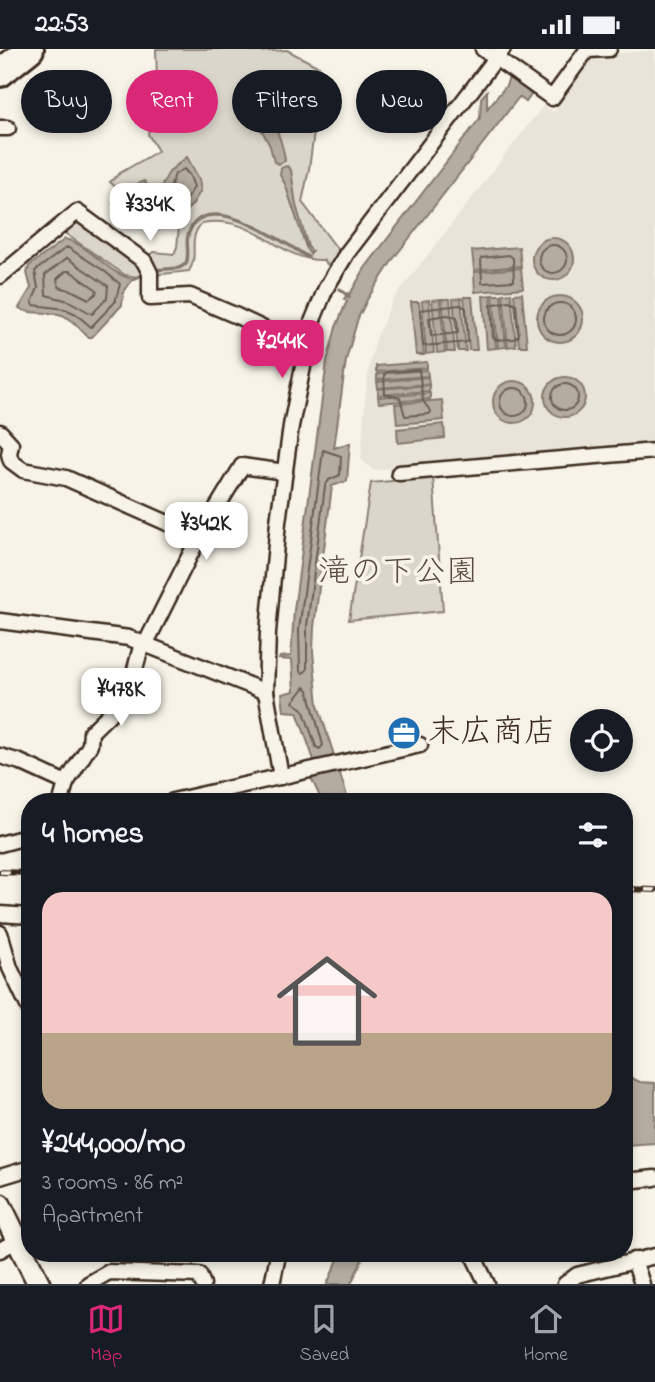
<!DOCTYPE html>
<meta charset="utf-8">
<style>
body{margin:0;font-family:"Indie Flower","Klee One",sans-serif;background:#242831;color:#f1f3f6;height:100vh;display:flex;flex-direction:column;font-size:26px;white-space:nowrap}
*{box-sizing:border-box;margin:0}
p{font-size:23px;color:#9ea1a6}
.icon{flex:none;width:38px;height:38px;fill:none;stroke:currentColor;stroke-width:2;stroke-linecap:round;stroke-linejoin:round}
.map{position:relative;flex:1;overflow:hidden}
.panel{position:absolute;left:21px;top:744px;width:612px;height:469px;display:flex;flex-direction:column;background:#171b24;border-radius:28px;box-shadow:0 4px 10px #0003}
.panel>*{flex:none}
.hud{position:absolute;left:21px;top:21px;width:614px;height:63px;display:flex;gap:14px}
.buttons{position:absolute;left:570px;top:660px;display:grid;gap:14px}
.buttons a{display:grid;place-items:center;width:63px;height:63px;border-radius:50%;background:#171b24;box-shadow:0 4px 10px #0003;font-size:35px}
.price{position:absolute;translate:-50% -60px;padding:0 16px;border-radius:14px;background:#fff;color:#222;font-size:23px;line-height:46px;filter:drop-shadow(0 2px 4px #0008)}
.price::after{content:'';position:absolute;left:50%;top:42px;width:21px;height:16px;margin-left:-10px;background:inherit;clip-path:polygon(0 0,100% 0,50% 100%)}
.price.on{background:#db2777;color:#fff}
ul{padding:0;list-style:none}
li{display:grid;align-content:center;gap:14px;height:371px;padding:0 21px}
li span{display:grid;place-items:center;height:217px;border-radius:21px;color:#555}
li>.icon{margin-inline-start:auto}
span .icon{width:126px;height:126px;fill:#fffc;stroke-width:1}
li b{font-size:30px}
h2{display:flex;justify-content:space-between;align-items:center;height:84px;padding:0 21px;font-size:30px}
.pill{padding:0 24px;border-radius:32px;background:#171b24;box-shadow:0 4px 10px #0003;font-size:24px;line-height:63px}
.pill.on{background:#db2777;color:#fff}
.status{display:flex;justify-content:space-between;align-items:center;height:49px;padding:0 35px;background:#171b24;direction:ltr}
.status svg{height:19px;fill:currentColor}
.tab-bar{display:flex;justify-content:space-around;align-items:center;height:98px;border-top:2px solid #363941;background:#171b24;font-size:19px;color:#9ea1a6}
.tab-bar a{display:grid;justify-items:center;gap:4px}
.tab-bar .on{color:#db2777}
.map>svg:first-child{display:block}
</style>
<div class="status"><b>22:53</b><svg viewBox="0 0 49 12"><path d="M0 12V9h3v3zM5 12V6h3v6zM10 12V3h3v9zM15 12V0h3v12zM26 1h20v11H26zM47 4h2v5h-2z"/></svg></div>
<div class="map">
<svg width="655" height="1235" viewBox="0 0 655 1235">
<rect width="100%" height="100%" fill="#f7f3e8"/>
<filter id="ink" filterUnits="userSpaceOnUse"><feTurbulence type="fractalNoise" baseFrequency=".0143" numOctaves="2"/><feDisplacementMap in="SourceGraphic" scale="14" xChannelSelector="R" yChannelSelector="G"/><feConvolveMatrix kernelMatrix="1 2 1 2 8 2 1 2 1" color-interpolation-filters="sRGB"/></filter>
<g filter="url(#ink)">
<polygon fill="#e9e4d9" points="655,1 655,397 373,421 361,410 365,351 369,317 376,290 392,252 543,57 554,63 590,7"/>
<g fill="#dbd6cb" stroke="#8b8074" stroke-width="2">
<path d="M156,0H248L255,3L287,1L321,19L324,41L318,54L309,120L302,153L341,205L331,219L323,211C280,213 255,164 202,174C186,191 200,205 189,222L154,226L147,209L154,203L174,205L177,198L179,177L140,165L130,158L113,155L122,144L110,133L120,124L158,102L148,85L163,36L157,30Z"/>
<polygon points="76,171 139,213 144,223 137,228 125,226 63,183"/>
<polygon points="433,428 443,562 349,571 371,434"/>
</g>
<g fill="#b4aca0" stroke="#84786c" stroke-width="2">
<polygon points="510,26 525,38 531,46 526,53 519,48 394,209 368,249 358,269 346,311 334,399 350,394 347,432 332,437 314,578 313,603 318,656 347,747 352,752 322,752 305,716 315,714 297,663 284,662 282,645 294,642 292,611 279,610 280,608 291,607 294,561 327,312 336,278 347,252 344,250 348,244 350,245 365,219 480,69 481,49 487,42 487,60 506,37"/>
<path d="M254,40C267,49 284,97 285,112L279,115L274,113L270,97L246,50L250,41Z"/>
<path d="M187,108L199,130L201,141L192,156L180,167C164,166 140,163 130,149C132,141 136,134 144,132L156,147L171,151L172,149L160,141C171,117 168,124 187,108Z"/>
<polygon points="287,117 291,121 296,156 308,198 312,202 310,205 307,201 285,135 280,126 281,119"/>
<circle cx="553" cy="210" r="21"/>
<path d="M65,190C90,196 109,226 133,230L123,244L122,256L92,288H88C80,280 73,270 62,266C48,261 31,267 19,259L31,239L27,224L29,217Z"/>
<polygon points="519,198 521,217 474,221 472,202"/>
<polygon points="521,219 523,239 475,243 474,223"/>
<polygon points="511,244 516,297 508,298 503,245"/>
<polygon points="522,244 527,297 519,297 514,245"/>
<polygon points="491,246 496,299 487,300 483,247"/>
<polygon points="493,246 501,246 506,298 498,299"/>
<circle cx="560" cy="270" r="23"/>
<polygon points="464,248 472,248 477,301 469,301"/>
<polygon points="461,249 466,302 458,302 453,250"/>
<polygon points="440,250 445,303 437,304 432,251"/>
<polygon points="442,250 450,250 455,303 447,303"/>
<polygon points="429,251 434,304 426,305 422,252"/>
<polygon points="411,253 419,253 424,306 416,306"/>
<polygon points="427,313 427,319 376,323 376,317"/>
<polygon points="427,321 428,327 377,331 377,325"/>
<circle cx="565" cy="348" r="20"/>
<polygon points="428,328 429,335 378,339 377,333"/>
<circle cx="514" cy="353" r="21"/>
<polygon points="429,336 429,342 378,346 378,340"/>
<polygon points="430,344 430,350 379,354 378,348"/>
<polygon points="442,351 444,371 397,375 395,355"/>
<polygon points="444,375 445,389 398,394 397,380"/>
<polygon points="625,1026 640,1033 655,1034 655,1094 625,1096"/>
<polygon points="341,1204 365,1204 351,1235 327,1235"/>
</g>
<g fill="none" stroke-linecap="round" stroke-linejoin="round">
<g stroke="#6b5e52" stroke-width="2">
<polygon points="184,120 190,127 194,138 186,151 182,154 171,136 175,125"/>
<circle cx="553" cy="210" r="14"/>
<polygon points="67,198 103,221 120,235 115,253 91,278 76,265 65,260 34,256 32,253 38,239 35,222"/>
<polygon points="509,206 513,209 514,232 482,234 481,209"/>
<polygon points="67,209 108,237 107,249 92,265 69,252 46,246 45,226"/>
<polygon points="66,222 70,222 97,241 96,245 89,250 73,242 59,238 57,230"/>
<polygon points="509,252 516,255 519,287 513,290 496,291 493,289 491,256"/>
<circle cx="560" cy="270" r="16"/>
<polygon points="460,256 466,259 468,293 423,297 420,261"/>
<polygon points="447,266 457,268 458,284 431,287 429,269"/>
<polygon points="419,321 423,352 431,363 429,365 405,367 400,349 385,345 384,326 387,323"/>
<circle cx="565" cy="348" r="13"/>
<circle cx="514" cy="353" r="14"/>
<polygon points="323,401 341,407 340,426 329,431 325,437 307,577 307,621 303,624 300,622 299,581"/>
<polygon points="305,638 308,641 323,696 320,700 316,698 303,660 293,653"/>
</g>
<g stroke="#84786c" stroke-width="3.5">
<path d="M154,221L179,219L186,215C191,203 183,192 191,179C211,142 286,195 308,208"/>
<polyline points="133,230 147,224"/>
<polyline points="340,240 349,248"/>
</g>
<defs>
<g id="street">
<polyline points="483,0 552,49 587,1 609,0"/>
<polyline points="0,79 8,79"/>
<polyline points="0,227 77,163 144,212 150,224 150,249 190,247 237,267 306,300"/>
<polyline points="0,383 11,395 9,405 11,412 23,421 66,429 199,488"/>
<polyline points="399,424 655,402"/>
<polyline points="0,572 129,589 266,643"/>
<polyline points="145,596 199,488 242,417 285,423"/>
<polyline points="0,707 20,713 66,734"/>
<polyline points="281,728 266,643 268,583 278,473 291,377 312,273 326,239 347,204 503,0"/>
<polyline points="61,752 66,734 90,696 91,683 128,647 142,594"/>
<polyline points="173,752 420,696"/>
<polyline points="0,795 30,787"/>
<polyline points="0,865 30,867"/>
<polyline points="0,884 10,919 30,961"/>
<polyline points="0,1128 30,1119"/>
<polyline points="625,1132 655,1129"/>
<polyline points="0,1201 18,1191"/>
<polyline points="472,1204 487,1235"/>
<polyline points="634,1211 642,1235"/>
<polyline points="88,1235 109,1223 199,1226 203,1235"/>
<polyline points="272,1235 277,1211"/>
<polyline points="565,1235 577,1226 655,1207"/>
</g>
<polyline id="secondary" points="0,1156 39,1235"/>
<polyline id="highway" points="0,24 30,0"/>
</defs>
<use href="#street" stroke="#3b2a1e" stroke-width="19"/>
<use href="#secondary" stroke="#3b2a1e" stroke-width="26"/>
<use href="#highway" stroke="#3b2a1e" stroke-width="32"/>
<use href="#street" stroke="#f7f3e8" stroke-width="14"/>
<use href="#secondary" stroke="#f7f3e8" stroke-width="21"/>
<use href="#highway" stroke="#f7f3e8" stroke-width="26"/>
<defs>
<g id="rail">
<polyline points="0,823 30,824"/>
<polyline points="625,840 655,841"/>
</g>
</defs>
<use href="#rail" stroke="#3b2a1e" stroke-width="6"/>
<use href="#rail" stroke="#f7f3e8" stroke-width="3.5" stroke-dasharray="10" stroke-linecap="butt"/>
</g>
</g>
<defs>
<symbol id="office-disc" viewBox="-11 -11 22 22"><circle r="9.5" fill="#1f6fb2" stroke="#f7f3e8"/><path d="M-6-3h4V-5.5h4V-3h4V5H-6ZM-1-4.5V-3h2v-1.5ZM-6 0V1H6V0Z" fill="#fff"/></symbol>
</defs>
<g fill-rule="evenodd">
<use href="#office-disc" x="385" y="665" width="38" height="38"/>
</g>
<g text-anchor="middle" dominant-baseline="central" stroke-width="7" stroke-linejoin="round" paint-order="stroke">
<g font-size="32" fill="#5b4c41" stroke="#f7f3e8">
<text x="398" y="524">滝の下公園</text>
</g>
<g font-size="32" fill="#3b2a1e" stroke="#f7f3e8" text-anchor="start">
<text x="428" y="684">末広商店</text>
</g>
</g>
</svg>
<div class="buttons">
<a><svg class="icon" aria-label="locate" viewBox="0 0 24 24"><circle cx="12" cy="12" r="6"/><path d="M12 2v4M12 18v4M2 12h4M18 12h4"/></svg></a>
</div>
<b class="price" style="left:150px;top:194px">¥334K</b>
<b class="price on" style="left:282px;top:331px">¥244K</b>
<b class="price" style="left:206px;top:513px">¥342K</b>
<b class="price" style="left:121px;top:679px">¥478K</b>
<div class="hud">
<a class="pill">Buy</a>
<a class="pill on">Rent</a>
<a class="pill">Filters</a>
<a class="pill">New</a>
</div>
<section class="panel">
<h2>4 homes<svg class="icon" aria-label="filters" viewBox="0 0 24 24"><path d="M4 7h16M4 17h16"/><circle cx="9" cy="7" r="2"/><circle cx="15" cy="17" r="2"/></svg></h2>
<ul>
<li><span style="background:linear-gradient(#f6c9c9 65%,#b9a48a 0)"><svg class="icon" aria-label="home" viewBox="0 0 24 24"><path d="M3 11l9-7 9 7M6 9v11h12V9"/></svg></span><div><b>¥244,000/mo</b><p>3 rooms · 86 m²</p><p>Apartment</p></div></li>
</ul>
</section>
</div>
<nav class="tab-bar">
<a class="on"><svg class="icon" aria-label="map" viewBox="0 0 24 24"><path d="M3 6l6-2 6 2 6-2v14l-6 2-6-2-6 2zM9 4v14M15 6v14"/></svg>Map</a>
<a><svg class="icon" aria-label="saved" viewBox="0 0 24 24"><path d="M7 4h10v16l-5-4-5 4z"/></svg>Saved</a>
<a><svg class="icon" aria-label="home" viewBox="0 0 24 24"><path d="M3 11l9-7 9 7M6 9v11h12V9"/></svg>Home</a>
</nav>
